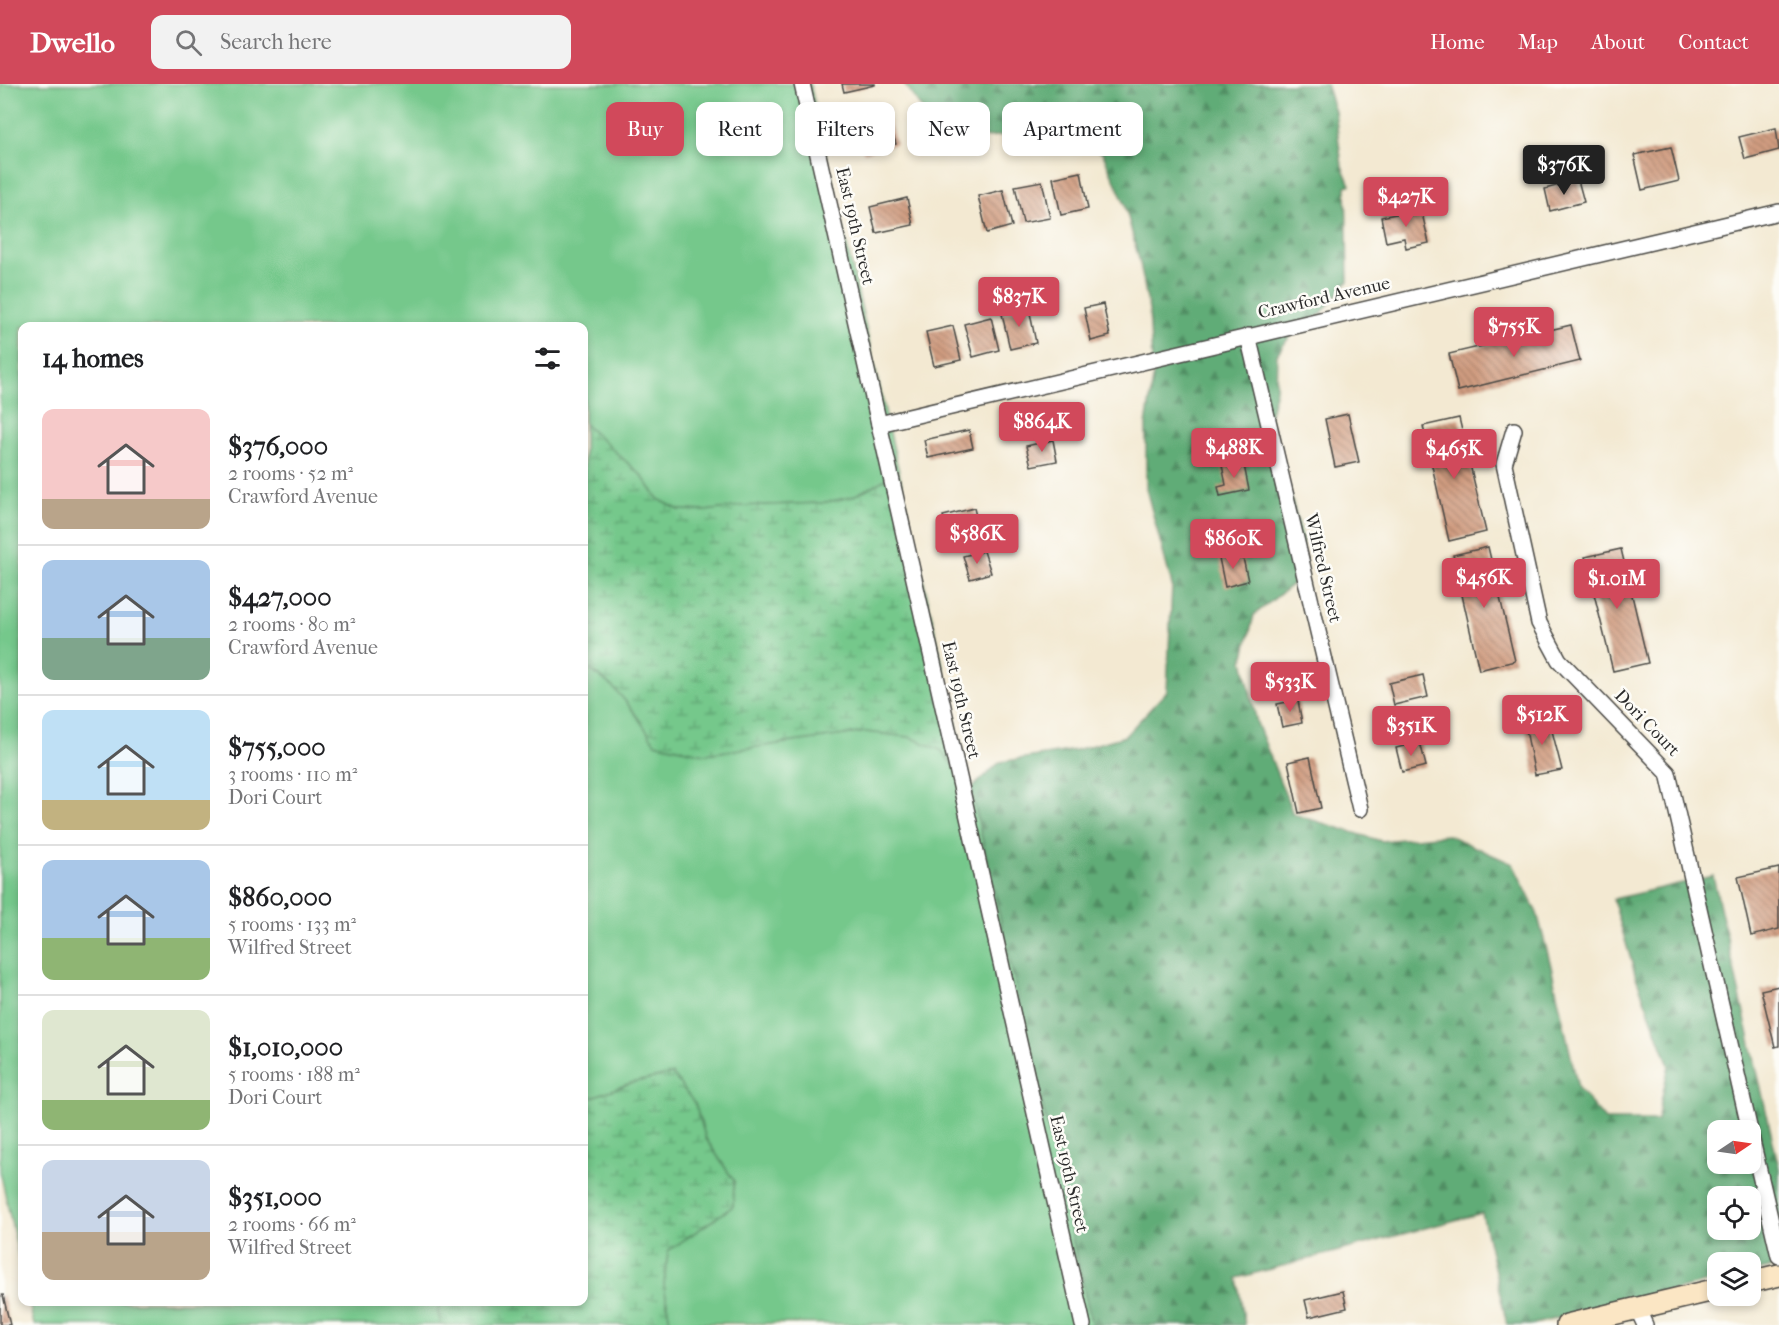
<!DOCTYPE html>
<meta charset="utf-8">
<style>
body{margin:0;font-family:"IM FELL French Canon",serif;background:#f2f2f2;color:#202124;height:100vh;display:flex;flex-direction:column;font-size:22px;white-space:nowrap}
*{box-sizing:border-box;margin:0}
p{font-size:20px;color:#757577}
.icon{flex:none;width:33px;height:33px;fill:none;stroke:currentColor;stroke-width:2;stroke-linecap:round;stroke-linejoin:round}
.map{position:relative;flex:1;overflow:hidden}
.panel{position:absolute;left:18px;top:238px;width:570px;height:984px;display:flex;flex-direction:column;background:#fff;border-radius:12px;box-shadow:0 3px 9px #0003}
.panel>*{flex:none}
.top-card{position:absolute;left:606px;top:18px;width:570px;height:54px;display:flex;gap:12px}
.needle{width:39px;rotate:77deg}
.controls{position:absolute;left:1707px;top:1036px;display:grid;gap:12px}
.controls a{display:grid;place-items:center;width:54px;height:54px;border-radius:12px;background:#fff;box-shadow:0 3px 9px #0003;font-size:30px}
.price{position:absolute;translate:-50% -51px;padding:0 14px;border-radius:6px;background:#d1495b;color:#fff;font-size:20px;line-height:39px;filter:drop-shadow(0 2px 3px #0008)}
.price::after{content:'';position:absolute;left:50%;top:36px;width:18px;height:14px;margin-left:-9px;background:inherit;clip-path:polygon(0 0,100% 0,50% 100%)}
.price.selected{background:#222;color:#fff}
ul{padding:0;list-style:none}
li{display:flex;align-items:center;gap:18px;height:150px;padding:0 24px}
li+li{border-top:2px solid #e0e0e0}
li span{display:grid;place-items:center;flex:none;width:168px;height:120px;border-radius:12px;color:#555}
li>.icon{margin-inline-start:auto}
span .icon{width:72px;height:72px;fill:#fffc;stroke-width:1}
li b{font-size:26px}
h2{display:flex;justify-content:space-between;align-items:center;height:72px;padding:0 24px;font-size:26px}
.tag{padding:0 21px;border-radius:12px;background:#fff;box-shadow:0 3px 9px #0003;font-size:21px;line-height:54px}
.tag.selected{background:#d1495b;color:#fff}
header{display:flex;align-items:center;gap:36px;box-sizing:border-box;height:84px;padding:0 30px;background:#d1495b;color:#fff}
header strong{font-size:28px}
nav{display:flex;gap:33px;margin-inline-start:auto;font-size:21px}
.search{width:420px;height:54px;background:#f2f2f2;display:flex;align-items:center;gap:15px;box-sizing:border-box;padding:0 21px;border-radius:12px;color:#757577;font-size:22px}
.map>svg:first-child{display:block}
</style>
<header>
<strong>Dwello</strong>
<div class="search"><svg class="icon" aria-label="search" viewBox="0 0 24 24"><circle cx="10" cy="10" r="6"/><path d="M15 15l6 6"/></svg>Search here</div>
<nav><a>Home</a><a>Map</a><a>About</a><a>Contact</a></nav>
</header>
<div class="map">
<svg width="1779" height="1241" viewBox="0 0 1779 1241">
<defs>
<pattern id="forest-firs" width="22" height="20" patternUnits="userSpaceOnUse" patternTransform="scale(1.5)"><rect width="22" height="20" fill="#60ac77"/><path d="M5 1l3.5 6h-7zM16 11l3.5 6h-7z" fill="#4f8c62"/></pattern>
<pattern id="wetland-marsh" width="20" height="14" patternUnits="userSpaceOnUse" patternTransform="scale(1.5)"><rect width="20" height="14" fill="#75c88b"/><path d="M1 5h8M5 5V1M11 12h8M15 12V8" fill="none" stroke="#60a372"/></pattern>
<pattern id="building-back-hatch" width="6" height="6" patternUnits="userSpaceOnUse" patternTransform="scale(1.5)"><rect width="6" height="6" fill="#d09c80"/><path d="M-1 5l2 2M0 0l6 6M5-1l2 2" fill="none" stroke="#a97f69"/></pattern>
</defs>
<rect width="100%" height="100%" fill="#fdfcf7"/>
<filter id="ink" filterUnits="userSpaceOnUse"><feTurbulence type="fractalNoise" baseFrequency=".0167" numOctaves="2"/><feDisplacementMap in="SourceGraphic" scale="12" xChannelSelector="R" yChannelSelector="G"/><feConvolveMatrix kernelMatrix="1 2 1 2 8 2 1 2 1" color-interpolation-filters="sRGB"/></filter>
<filter id="wash" filterUnits="userSpaceOnUse"><feTurbulence type="fractalNoise" baseFrequency=".008" numOctaves="4" result="noise"/><feDisplacementMap in="SourceGraphic" scale="24" xChannelSelector="R" yChannelSelector="G"/><feGaussianBlur stdDeviation="1.35" result="paint"/><feColorMatrix in="noise" values="0 0 0 0 0 0 0 0 0 0 0 0 0 0 0 0 0 1.4 0 .05"/><feComposite in="paint" operator="in"/></filter>
<g filter="url(#wash)">
<rect width="100%" height="100%" fill="#f3e9d2"/>
<g fill="#75c88b" stroke="#507a5b" stroke-width="1.5">
<polygon points="0,0 810,0 899,388 852,413 822,419 742,422 706,427 679,426 658,415 641,391 584,340 584,243 22,243 22,1187 0,1087"/>
<path d="M584,583C616,598 636,630 655,659L705,670L866,648L910,653L941,666L971,705L1092,1241L670,1239L664,1200L668,1167L733,1122L734,1097L706,1055L695,1020L631,999L584,1016Z"/>
<polygon points="29,1218 441,1218 438,1228 441,1241 34,1241"/>
</g>
<path fill="url(#forest-firs)" stroke="#466c51" stroke-width="1.5" fill-rule="evenodd" d="M904,0H1326L1335,28L1342,82L1350,101L1346,102L1348,197L1320,231L1295,245L1277,270L1276,306L1269,333L1303,456L1295,498L1254,531L1243,576L1257,639L1293,730L1381,757L1448,751L1513,780L1537,829L1550,878L1578,1004L1605,1036H1657L1669,981L1636,893L1613,815L1713,792L1779,1084V1182L1751,1188L1750,1179H1718L1717,1196L1530,1241H1507L1482,1129L1237,1194L1245,1241H1092L971,705L1000,678L1076,666L1125,652L1167,607L1172,501L1146,405V341L1153,295L1149,226L1140,179L1124,118L1103,70L1065,44L946,58ZM1718,1047H1750V1080H1718ZM1718,1113H1750V1146H1718Z"/>
<g fill="url(#wetland-marsh)" stroke="#507a5b" stroke-width="1.5">
<path d="M584,340L641,391L658,415L679,426L706,427L742,422L822,419L852,413L899,388L971,705L941,666L910,653L866,648L705,670L655,659C636,630 616,598 584,583Z"/>
<polygon points="672,990 695,1020 706,1055 734,1097 733,1122 668,1167 664,1200 670,1239 673,1241 441,1241 438,1228 441,1218 584,1218 584,1016 631,999"/>
</g>
<g id="blocks">
<g fill="url(#building-back-hatch)">
<polygon points="842,0 875,0 875,1 844,8"/>
<polygon points="888,34 896,60 864,69 856,43"/>
<polygon points="1776,44 1779,66 1745,75 1739,53"/>
<polygon points="1671,63 1679,97 1642,106 1634,71"/>
<polygon points="1081,88 1088,125 1061,131 1053,94"/>
<polygon points="1578,96 1584,118 1550,127 1545,105"/>
<polygon points="1042,97 1050,134 1023,139 1015,102"/>
<polygon points="1003,106 1012,142 987,149 978,112"/>
<polygon points="907,114 913,141 876,149 870,123"/>
<polygon points="1421,125 1429,159 1406,164 1404,154 1386,158 1381,133"/>
<polygon points="1103,220 1110,252 1091,257 1084,224"/>
<polygon points="1029,224 1036,259 1010,265 1002,230"/>
<polygon points="991,233 999,266 973,273 964,240"/>
<polygon points="1571,241 1580,277 1458,307 1449,270"/>
<polygon points="953,242 961,276 934,282 926,248"/>
<polygon points="1348,330 1359,378 1335,383 1325,335"/>
<polygon points="1459,334 1486,448 1449,457 1423,342"/>
<polygon points="969,346 973,364 928,374 924,356"/>
<polygon points="1053,356 1057,377 1031,382 1026,362"/>
<polygon points="1243,376 1249,406 1220,412 1218,403 1226,401 1222,381"/>
<polygon points="974,424 980,449 949,456 943,432"/>
<polygon points="1488,463 1515,577 1479,586 1453,471"/>
<polygon points="1621,465 1648,579 1613,587 1585,473"/>
<polygon points="984,467 991,489 970,495 963,472"/>
<polygon points="1242,469 1248,497 1225,503 1219,474"/>
<polygon points="1423,591 1428,613 1394,621 1389,599"/>
<polygon points="1298,616 1302,639 1282,643 1277,620"/>
<polygon points="1548,631 1562,686 1535,691 1524,636"/>
<polygon points="1420,658 1426,682 1402,688 1396,664"/>
<polygon points="1310,673 1321,724 1299,729 1288,678"/>
<polygon points="1779,784 1779,845 1751,852 1738,793"/>
<polygon points="1779,902 1779,962 1775,963 1761,906"/>
<polygon points="1343,1207 1347,1224 1309,1233 1305,1216"/>
<polygon points="3,1211 10,1241 0,1241 0,1212"/>
</g>
</g>
</g>
<g filter="url(#ink)">
<use href="#blocks" fill-opacity="0" stroke="#494844" stroke-width="1.5"/>
<g fill="none" stroke-linecap="round" stroke-linejoin="round">
<defs>
<g id="street">
<polyline points="802,0 1083,1241"/>
<polyline points="1248,252 1360,725"/>
<polyline points="879,340 1779,128"/>
<polyline points="1514,346 1504,380 1539,539 1559,576 1668,689 1750,1047"/>
<polyline points="1750,1048 1779,1172"/>
<polyline points="1637,1224 1645,1241"/>
</g>
<g id="secondary">
<polyline points="1750,1198 1779,1191"/>
<polyline points="1567,1241 1718,1205"/>
</g>
</defs>
<use href="#street" stroke="#494844" stroke-width="18"/>
<use href="#secondary" stroke="#494844" stroke-width="24"/>
<use href="#street" stroke="#fff" stroke-width="15"/>
<use href="#secondary" stroke="#fbe6c4" stroke-width="21"/>
</g>
</g>
<g text-anchor="middle" dominant-baseline="central" stroke-width="5" stroke-linejoin="round" paint-order="stroke">
<g font-size="18" fill="#2b2b2b" stroke="#fdfcf7">
<text transform="translate(855 142) rotate(77)">East 19th Street</text>
<text transform="translate(1324 214) rotate(-13)">Crawford Avenue</text>
<text transform="translate(1323 484) rotate(77)">Wilfred Street</text>
<text transform="translate(961 616) rotate(77)">East 19th Street</text>
<text transform="translate(1647 639) rotate(46)">Dori Court</text>
<text transform="translate(1069 1090) rotate(77)">East 19th Street</text>
</g>
</g>
</svg>
<div class="controls">
<a><svg class="needle" viewBox="-14 -14 28 28"><path d="M0-13l5 13h-10z" fill="#e53935"/><path d="M0 13l5-13h-10z" fill="#757577"/></svg></a>
<a><svg class="icon" aria-label="locate" viewBox="0 0 24 24"><circle cx="12" cy="12" r="6"/><path d="M12 2v4M12 18v4M2 12h4M18 12h4"/></svg></a>
<a><svg class="icon" aria-label="layers" viewBox="0 0 24 24"><path d="M12 4l9 5-9 5-9-5zM3 14l9 5 9-5"/></svg></a>
</div>
<b class="price selected" style="left:1564px;top:112px">$376K</b>
<b class="price" style="left:1406px;top:144px">$427K</b>
<b class="price" style="left:1019px;top:244px">$837K</b>
<b class="price" style="left:1514px;top:274px">$755K</b>
<b class="price" style="left:1042px;top:369px">$864K</b>
<b class="price" style="left:1234px;top:395px">$488K</b>
<b class="price" style="left:1454px;top:396px">$465K</b>
<b class="price" style="left:977px;top:481px">$586K</b>
<b class="price" style="left:1233px;top:486px">$860K</b>
<b class="price" style="left:1484px;top:525px">$456K</b>
<b class="price" style="left:1617px;top:526px">$1.01M</b>
<b class="price" style="left:1290px;top:629px">$533K</b>
<b class="price" style="left:1542px;top:662px">$512K</b>
<b class="price" style="left:1411px;top:673px">$351K</b>
<div class="top-card">
<a class="tag selected">Buy</a>
<a class="tag">Rent</a>
<a class="tag">Filters</a>
<a class="tag">New</a>
<a class="tag">Apartment</a>
</div>
<section class="panel">
<h2>14 homes<svg class="icon" aria-label="filters" viewBox="0 0 24 24"><path d="M4 7h16M4 17h16"/><circle cx="9" cy="7" r="2"/><circle cx="15" cy="17" r="2"/></svg></h2>
<ul>
<li><span style="background:linear-gradient(#f6c9c9 75%,#b9a48a 0)"><svg class="icon" aria-label="home" viewBox="0 0 24 24"><path d="M3 11l9-7 9 7M6 9v11h12V9"/></svg></span><div><b>$376,000</b><p>2 rooms · 52 m²</p><p>Crawford Avenue</p></div></li>
<li><span style="background:linear-gradient(#a9c7e8 65%,#7fa58c 0)"><svg class="icon" aria-label="home" viewBox="0 0 24 24"><path d="M3 11l9-7 9 7M6 9v11h12V9"/></svg></span><div><b>$427,000</b><p>2 rooms · 80 m²</p><p>Crawford Avenue</p></div></li>
<li><span style="background:linear-gradient(#bfe0f5 75%,#c2b280 0)"><svg class="icon" aria-label="home" viewBox="0 0 24 24"><path d="M3 11l9-7 9 7M6 9v11h12V9"/></svg></span><div><b>$755,000</b><p>3 rooms · 110 m²</p><p>Dori Court</p></div></li>
<li><span style="background:linear-gradient(#a9c7e8 65%,#8fb573 0)"><svg class="icon" aria-label="home" viewBox="0 0 24 24"><path d="M3 11l9-7 9 7M6 9v11h12V9"/></svg></span><div><b>$860,000</b><p>5 rooms · 133 m²</p><p>Wilfred Street</p></div></li>
<li><span style="background:linear-gradient(#dfe7d0 75%,#8fb573 0)"><svg class="icon" aria-label="home" viewBox="0 0 24 24"><path d="M3 11l9-7 9 7M6 9v11h12V9"/></svg></span><div><b>$1,010,000</b><p>5 rooms · 188 m²</p><p>Dori Court</p></div></li>
<li><span style="background:linear-gradient(#c9d6e8 60%,#b9a48a 0)"><svg class="icon" aria-label="home" viewBox="0 0 24 24"><path d="M3 11l9-7 9 7M6 9v11h12V9"/></svg></span><div><b>$351,000</b><p>2 rooms · 66 m²</p><p>Wilfred Street</p></div></li>
</ul>
</section>
</div>
